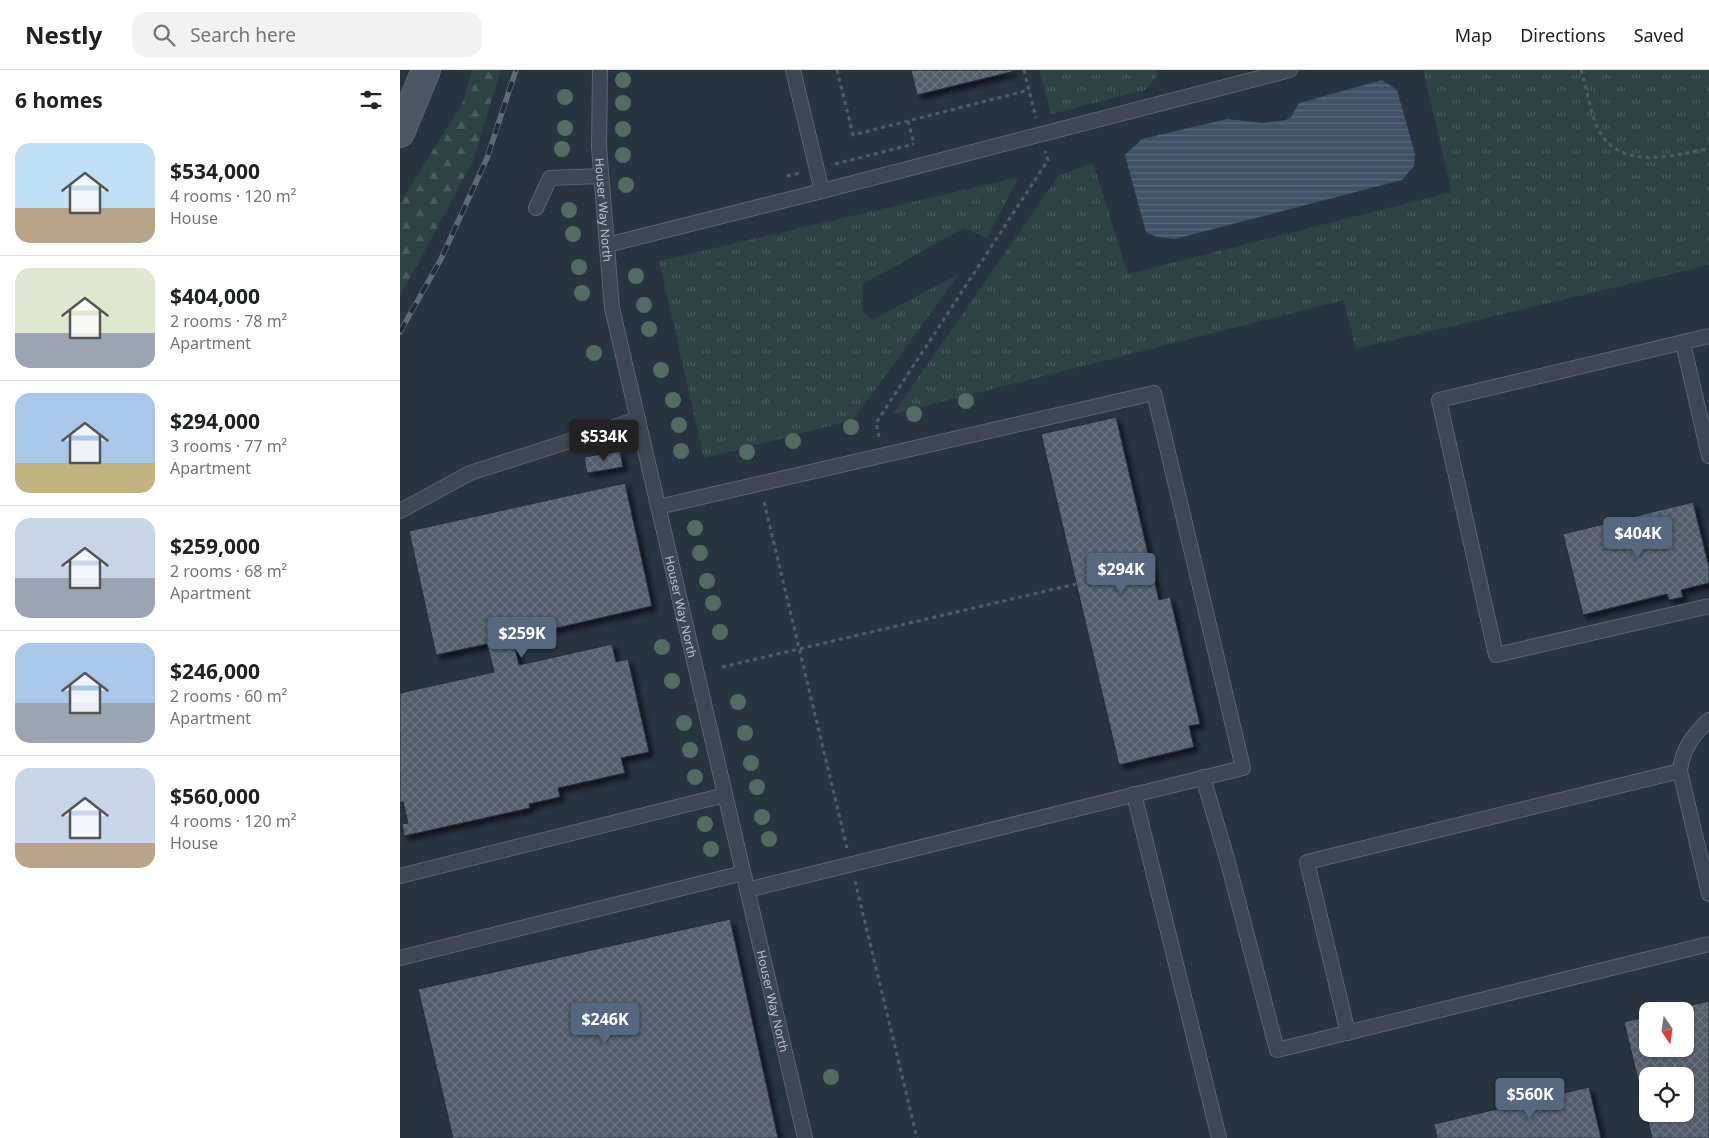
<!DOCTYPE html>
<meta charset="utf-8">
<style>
body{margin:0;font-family:"Noto Sans",sans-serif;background:#f2f2f2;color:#202124;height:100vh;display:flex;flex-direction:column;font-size:19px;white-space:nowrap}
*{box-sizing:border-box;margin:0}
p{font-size:16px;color:#757577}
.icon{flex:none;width:28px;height:28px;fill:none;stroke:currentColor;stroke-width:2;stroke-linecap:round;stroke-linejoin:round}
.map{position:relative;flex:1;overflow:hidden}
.panel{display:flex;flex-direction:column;background:#fff;width:400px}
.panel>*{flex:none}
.needle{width:32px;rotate:167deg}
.fabs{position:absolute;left:1239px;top:932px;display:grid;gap:10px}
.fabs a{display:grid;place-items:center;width:55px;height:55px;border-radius:10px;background:#fff;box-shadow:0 1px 4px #0004;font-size:25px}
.price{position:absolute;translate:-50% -42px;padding:0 11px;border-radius:5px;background:#566780;color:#fff;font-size:16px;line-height:32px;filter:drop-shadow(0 1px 2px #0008)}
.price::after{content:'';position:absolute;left:50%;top:30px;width:15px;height:11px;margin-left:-8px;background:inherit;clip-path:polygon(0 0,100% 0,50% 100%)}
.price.current{background:#222;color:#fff}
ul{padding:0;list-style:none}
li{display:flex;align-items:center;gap:15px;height:125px;padding:0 15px}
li+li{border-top:1px solid #e0e0e0}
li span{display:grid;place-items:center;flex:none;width:140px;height:100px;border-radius:15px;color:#555}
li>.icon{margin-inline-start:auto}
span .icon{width:60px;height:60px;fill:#fffc;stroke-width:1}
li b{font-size:21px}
h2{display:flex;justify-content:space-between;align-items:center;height:60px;padding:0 15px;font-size:21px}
header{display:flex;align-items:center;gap:30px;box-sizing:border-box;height:70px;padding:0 25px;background:#fff;border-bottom:1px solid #e0e0e0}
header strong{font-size:24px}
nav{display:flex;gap:28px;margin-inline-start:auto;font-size:18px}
.search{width:350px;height:45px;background:#f2f2f2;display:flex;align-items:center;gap:12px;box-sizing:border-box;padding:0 18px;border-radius:15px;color:#757577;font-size:19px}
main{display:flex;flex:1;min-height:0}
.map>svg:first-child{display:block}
</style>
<header>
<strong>Nestly</strong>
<div class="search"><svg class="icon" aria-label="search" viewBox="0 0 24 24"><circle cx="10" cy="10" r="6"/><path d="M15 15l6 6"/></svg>Search here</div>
<nav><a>Map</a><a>Directions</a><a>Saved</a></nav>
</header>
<main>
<section class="panel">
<h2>6 homes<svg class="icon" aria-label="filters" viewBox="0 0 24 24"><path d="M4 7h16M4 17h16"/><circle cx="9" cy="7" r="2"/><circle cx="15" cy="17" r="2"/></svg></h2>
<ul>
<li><span style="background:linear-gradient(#bfe0f5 65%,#b9a48a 0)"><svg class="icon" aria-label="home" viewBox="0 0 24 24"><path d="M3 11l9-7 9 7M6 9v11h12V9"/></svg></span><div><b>$534,000</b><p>4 rooms · 120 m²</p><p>House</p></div></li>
<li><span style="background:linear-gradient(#dfe7d0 65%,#9aa5b1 0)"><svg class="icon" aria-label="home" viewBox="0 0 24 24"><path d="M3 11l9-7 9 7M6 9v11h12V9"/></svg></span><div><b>$404,000</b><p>2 rooms · 78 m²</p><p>Apartment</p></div></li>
<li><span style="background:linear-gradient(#a9c7e8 70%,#c2b280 0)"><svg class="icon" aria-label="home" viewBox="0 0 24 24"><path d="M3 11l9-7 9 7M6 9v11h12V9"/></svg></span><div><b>$294,000</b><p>3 rooms · 77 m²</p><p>Apartment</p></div></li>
<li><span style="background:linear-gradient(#c9d6e8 60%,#9aa5b1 0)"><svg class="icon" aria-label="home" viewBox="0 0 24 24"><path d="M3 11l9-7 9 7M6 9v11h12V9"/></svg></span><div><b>$259,000</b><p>2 rooms · 68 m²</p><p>Apartment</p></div></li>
<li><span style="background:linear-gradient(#a9c7e8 60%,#9aa5b1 0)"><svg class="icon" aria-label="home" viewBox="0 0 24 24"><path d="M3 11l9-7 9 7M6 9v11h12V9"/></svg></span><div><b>$246,000</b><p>2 rooms · 60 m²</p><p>Apartment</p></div></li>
<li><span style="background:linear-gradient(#c9d6e8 75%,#b9a48a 0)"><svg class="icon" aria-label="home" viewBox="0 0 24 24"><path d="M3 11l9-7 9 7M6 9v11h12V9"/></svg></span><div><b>$560,000</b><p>4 rooms · 120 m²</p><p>House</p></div></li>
</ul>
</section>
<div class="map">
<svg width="1309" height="1068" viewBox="0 0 1309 1068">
<defs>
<pattern id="grass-tufts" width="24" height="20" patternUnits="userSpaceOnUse" patternTransform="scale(1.25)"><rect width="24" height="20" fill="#2c4243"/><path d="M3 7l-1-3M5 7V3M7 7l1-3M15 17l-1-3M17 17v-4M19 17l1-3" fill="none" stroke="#485c5d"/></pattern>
<pattern id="forest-firs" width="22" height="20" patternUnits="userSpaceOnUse" patternTransform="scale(1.25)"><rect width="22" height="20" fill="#2c4243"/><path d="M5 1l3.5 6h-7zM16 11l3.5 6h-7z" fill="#485c5d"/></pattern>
<pattern id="water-rules" width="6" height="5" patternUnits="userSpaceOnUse" patternTransform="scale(1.25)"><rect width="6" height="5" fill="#405268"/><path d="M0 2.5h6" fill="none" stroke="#5a697c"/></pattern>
<pattern id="building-cross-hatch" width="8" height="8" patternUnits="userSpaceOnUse" patternTransform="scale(1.25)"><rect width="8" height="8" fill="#525d6b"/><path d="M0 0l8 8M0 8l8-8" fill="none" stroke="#69727f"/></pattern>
<filter id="shadow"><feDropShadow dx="4.5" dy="4.5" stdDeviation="2.5" flood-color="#0009"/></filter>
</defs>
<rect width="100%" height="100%" fill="#293441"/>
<g fill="url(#grass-tufts)">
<polygon points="639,0 757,0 756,8 745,20 651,44"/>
<polygon points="1023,0 1309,0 1309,195 956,279 944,230 493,344 659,105 693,93 728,204 1052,122"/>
<polygon points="619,107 587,168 564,158 463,214 462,241 472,250 559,204 453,350 304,388 259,191"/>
</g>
<polygon fill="url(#forest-firs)" points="72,0 101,0 73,91 0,226 0,133 63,32"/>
<polygon fill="url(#water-rules)" points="982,10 997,20 1015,84 1014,96 1002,110 775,169 757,167 746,162 725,85 742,69 827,49 863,53 886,50 891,47 899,33"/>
<g fill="url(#building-cross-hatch)" stroke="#242d38" fill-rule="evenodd" filter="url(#shadow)">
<polygon points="511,0 615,0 615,1 517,25"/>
<polygon points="716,347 759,530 770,527 800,654 789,656 794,677 719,695 641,364"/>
<polygon points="220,381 223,397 187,403 184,387"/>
<polygon points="225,413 252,536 113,568 119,595 212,574 216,592 228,589 249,682 221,688 225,703 158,718 160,727 129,734 130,738 4,766 2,754 8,753 3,732 0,732 0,623 94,602 87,574 36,585 9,461"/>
<polygon points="1293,432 1309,497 1309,513 1281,520 1283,527 1269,530 1267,524 1183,545 1163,464"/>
<polygon points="330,849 378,1068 53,1068 18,919"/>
<path d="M1309,931V1068H1252L1224,952L1248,946V979H1285V941H1267ZM1248,1006H1285V1044H1248Z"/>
<polygon points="1189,1017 1201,1068 1037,1068 1034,1054"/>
</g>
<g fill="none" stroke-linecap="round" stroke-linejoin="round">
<defs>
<g id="lane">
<path id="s1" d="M200,0L199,77L212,238L405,1068"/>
<polyline points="422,121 890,0"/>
<polyline points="136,138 150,108 201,106"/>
<polyline points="207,175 422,121 393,0"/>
<polyline points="1309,266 1039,330 1096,585 1309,536"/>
<polyline points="1283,273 1309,386"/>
<polyline points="258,437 754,323 843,698 347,820"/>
<polyline points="0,441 70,403 238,349"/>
<path d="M1309,650C1293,665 1282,679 1280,701L1309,824"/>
<polyline points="803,707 827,789 877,980 1309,874"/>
<polyline points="734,724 819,1068"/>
<polyline points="0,806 325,725"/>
<polyline points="0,888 343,803"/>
<polyline points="948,963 907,792 1280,701"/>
</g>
<polyline id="secondary" points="0,63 26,0"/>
</defs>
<use href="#lane" stroke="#5b646e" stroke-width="16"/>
<use href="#secondary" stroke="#5b646e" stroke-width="30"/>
<g stroke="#4b5e61" stroke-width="3" stroke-dasharray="4 4" stroke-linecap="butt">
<polyline points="437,0 453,65 629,20"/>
<polyline points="624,0 636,48"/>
<path d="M1181,0C1187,19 1190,42 1198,59C1220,102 1272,85 1309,79"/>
<polyline points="508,51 514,74"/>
<polyline points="435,94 514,74"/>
<polyline points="387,106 400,103"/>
<polyline points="479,367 476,353 648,90 645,81"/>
<polyline points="364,432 447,778"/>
<polyline points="322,597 676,514"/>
<polyline points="455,811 517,1068"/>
</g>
<use href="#lane" stroke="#3d4651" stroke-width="14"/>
<use href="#secondary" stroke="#4b5563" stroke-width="28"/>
<defs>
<polyline id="rail" points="0,262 41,189 87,88 116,0"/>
</defs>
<use href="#rail" stroke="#606a77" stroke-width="5.5"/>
<use href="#rail" stroke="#222b36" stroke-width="4" stroke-dasharray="11" stroke-linecap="butt"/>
</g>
<g fill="#526c61">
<circle cx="223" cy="10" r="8"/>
<circle cx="165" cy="27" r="8"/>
<circle cx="223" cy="33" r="8"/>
<circle cx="165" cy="58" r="8"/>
<circle cx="223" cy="59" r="8"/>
<circle cx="162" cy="79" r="8"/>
<circle cx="223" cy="85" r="8"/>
<circle cx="226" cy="115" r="8"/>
<circle cx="169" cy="140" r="8"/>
<circle cx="173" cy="164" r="8"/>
<circle cx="179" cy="197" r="8"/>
<circle cx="236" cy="206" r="8"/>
<circle cx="182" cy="223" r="8"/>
<circle cx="244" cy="235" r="8"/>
<circle cx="249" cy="259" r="8"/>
<circle cx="194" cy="283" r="8"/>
<circle cx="261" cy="300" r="8"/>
<circle cx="273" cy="330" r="8"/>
<circle cx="566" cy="331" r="8"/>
<circle cx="514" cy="344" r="8"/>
<circle cx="279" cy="355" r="8"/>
<circle cx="451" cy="357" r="8"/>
<circle cx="393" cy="371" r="8"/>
<circle cx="281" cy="381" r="8"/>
<circle cx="347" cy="382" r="8"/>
<circle cx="295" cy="458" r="8"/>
<circle cx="300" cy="483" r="8"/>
<circle cx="307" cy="511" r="8"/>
<circle cx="313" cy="533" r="8"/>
<circle cx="320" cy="562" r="8"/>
<circle cx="262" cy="577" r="8"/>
<circle cx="272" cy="611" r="8"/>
<circle cx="338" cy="632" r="8"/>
<circle cx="284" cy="653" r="8"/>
<circle cx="345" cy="663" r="8"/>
<circle cx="290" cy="680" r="8"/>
<circle cx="351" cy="693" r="8"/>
<circle cx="295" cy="707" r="8"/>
<circle cx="357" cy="717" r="8"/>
<circle cx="362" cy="747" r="8"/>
<circle cx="305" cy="754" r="8"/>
<circle cx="369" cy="769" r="8"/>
<circle cx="311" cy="779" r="8"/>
<circle cx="431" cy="1007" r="8"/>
</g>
<g text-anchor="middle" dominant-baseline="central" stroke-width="5" stroke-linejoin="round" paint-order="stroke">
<g font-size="12" fill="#bac1cb" stroke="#222b36">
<text stroke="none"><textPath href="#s1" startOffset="140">Houser Way North</textPath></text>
<text stroke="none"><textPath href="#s1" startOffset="545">Houser Way North</textPath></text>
<text stroke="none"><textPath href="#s1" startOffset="950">Houser Way North</textPath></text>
</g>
</g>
</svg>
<div class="fabs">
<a><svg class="needle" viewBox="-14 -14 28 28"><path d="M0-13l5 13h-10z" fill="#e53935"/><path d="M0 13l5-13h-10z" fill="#757577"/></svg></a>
<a><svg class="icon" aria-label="locate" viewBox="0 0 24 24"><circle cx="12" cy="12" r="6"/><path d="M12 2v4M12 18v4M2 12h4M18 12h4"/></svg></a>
</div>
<b class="price current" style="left:204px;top:392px">$534K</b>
<b class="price" style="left:1238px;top:489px">$404K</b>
<b class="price" style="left:721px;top:525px">$294K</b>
<b class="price" style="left:122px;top:589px">$259K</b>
<b class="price" style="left:205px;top:975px">$246K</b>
<b class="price" style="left:1130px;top:1050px">$560K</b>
</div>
</main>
